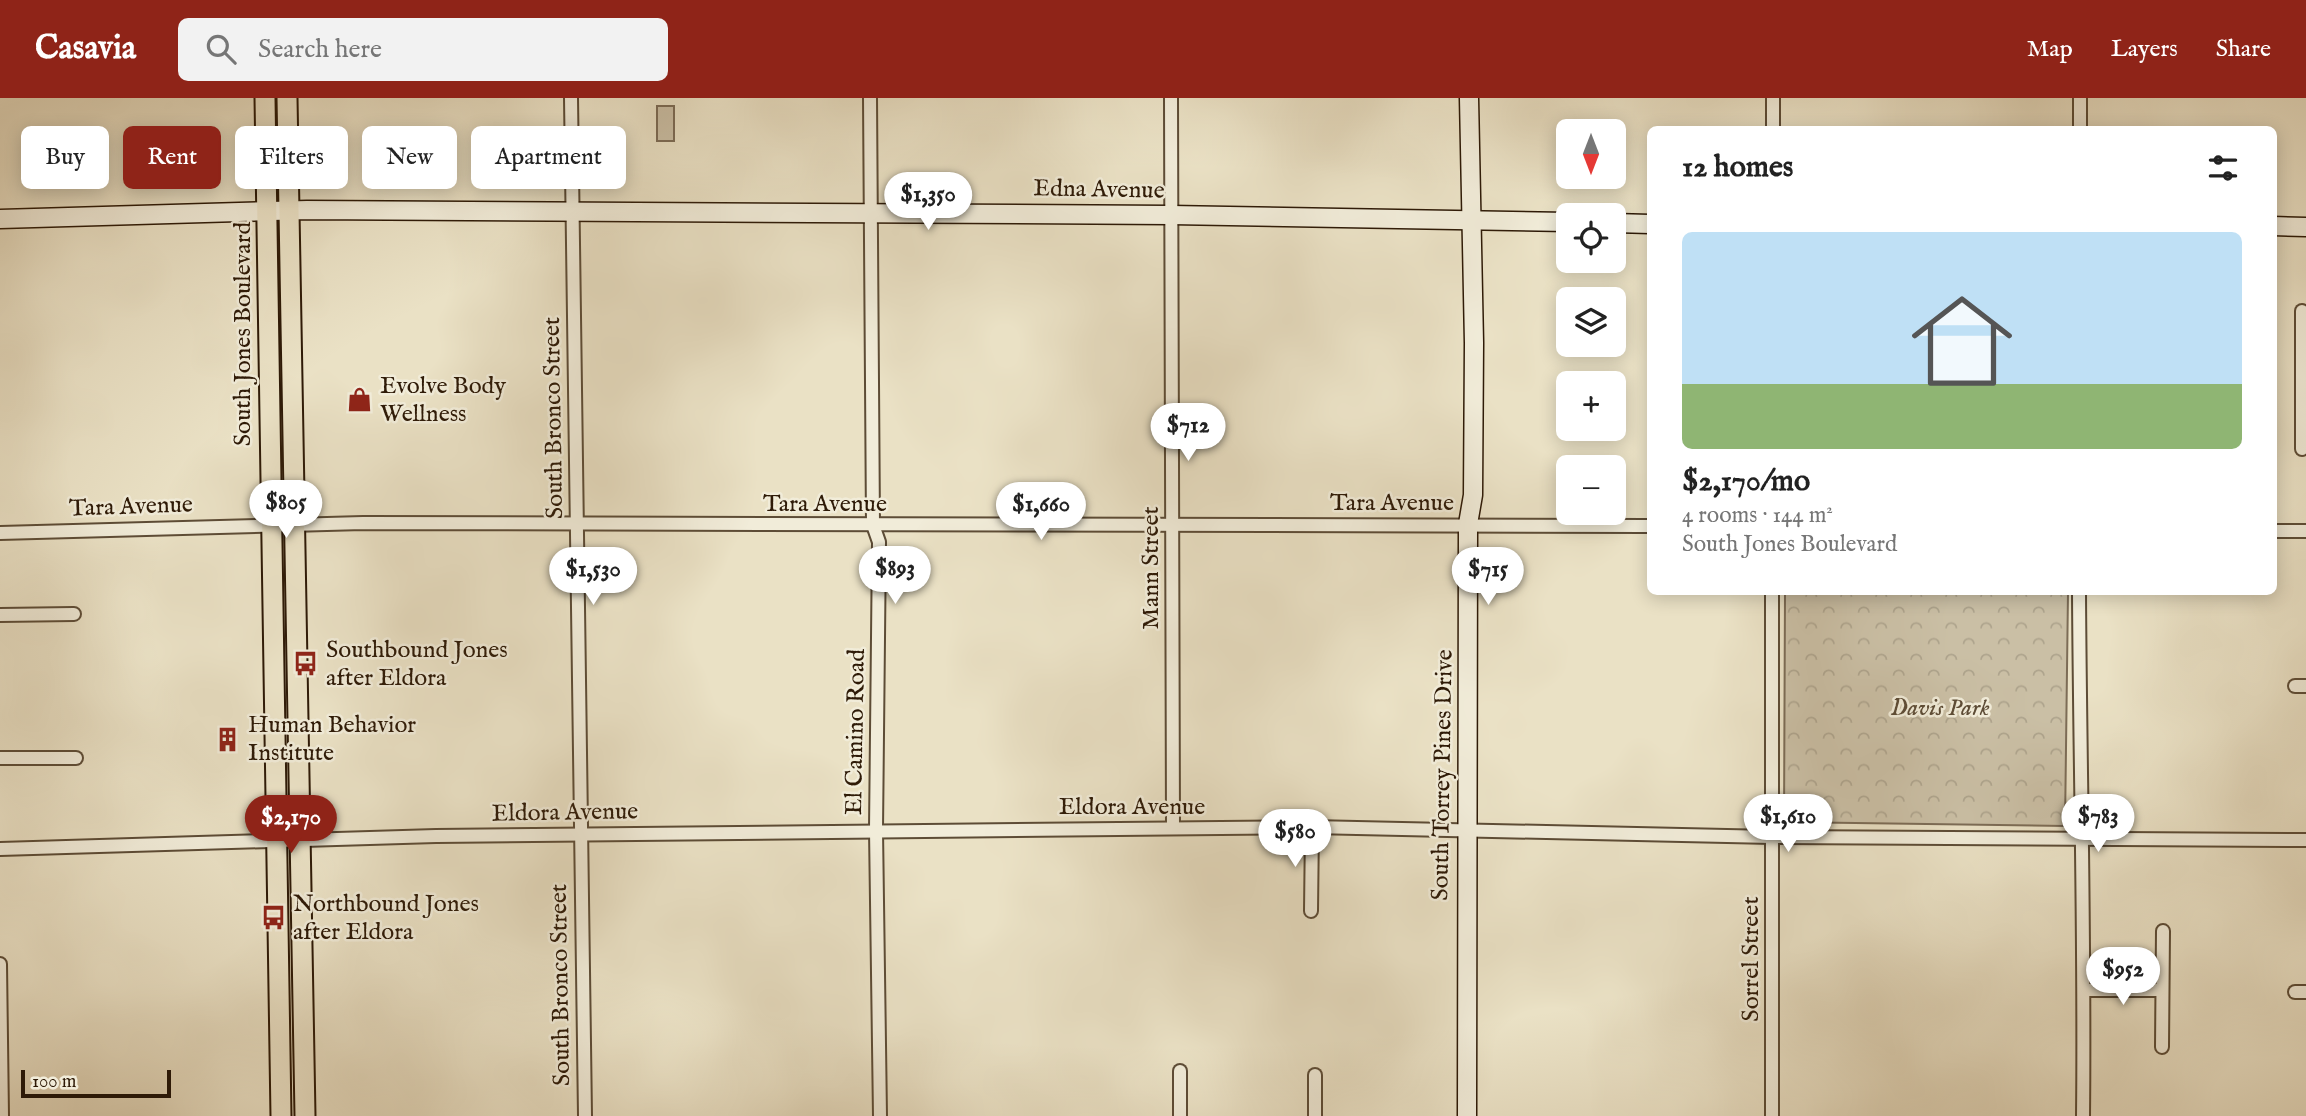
<!DOCTYPE html>
<meta charset="utf-8">
<style>
body{margin:0;font-family:"IM FELL English",serif;background:#f2f2f2;color:#222;height:100vh;display:flex;flex-direction:column;font-size:26px;white-space:nowrap}
*{box-sizing:border-box;margin:0}
p{font-size:23px;color:#767676}
.icon{flex:none;width:38px;height:38px;fill:none;stroke:currentColor;stroke-width:2;stroke-linecap:round;stroke-linejoin:round}
.map{position:relative;flex:1;overflow:hidden}
.details{position:absolute;left:1647px;top:28px;width:630px;height:469px;display:flex;flex-direction:column;background:#fff;border-radius:10px;box-shadow:0 4px 18px #0003}
.details>*{flex:none}
.hud{position:absolute;left:21px;top:28px;width:665px;height:63px;display:flex;gap:14px}
.needle{width:46px;rotate:180deg}
.tools{position:absolute;left:1556px;top:21px;display:grid;gap:14px}
.tools a{display:grid;place-items:center;width:70px;height:70px;border-radius:10px;background:#fff;box-shadow:0 4px 18px #0003;font-size:35px}
.scale{position:absolute;left:21px;bottom:18px;width:150px;box-sizing:border-box;padding-left:7px;border:4px solid #2e1a07;border-top:0;font-size:19px;line-height:24px;white-space:nowrap;color:#2e1a07;-webkit-text-stroke:5px #f1ecd9;paint-order:stroke}
.price{position:absolute;translate:-50% -60px;padding:0 16px;border-radius:24px;background:#fff;color:#222;font-size:23px;line-height:46px;filter:drop-shadow(0 2px 4px #0008)}
.price::after{content:'';position:absolute;left:50%;top:42px;width:21px;height:16px;margin-left:-10px;background:inherit;clip-path:polygon(0 0,100% 0,50% 100%)}
.price.current{background:#8f2418;color:#fff}
ul{padding:0;list-style:none}
li{display:grid;align-content:center;gap:14px;height:371px;padding:0 35px}
li span{display:grid;place-items:center;height:217px;border-radius:10px;color:#555}
li>.icon{margin-inline-start:auto}
span .icon{width:126px;height:126px;fill:#fffc;stroke-width:1}
li b{font-size:30px}
h2{display:flex;justify-content:space-between;align-items:center;height:84px;padding:0 35px;font-size:30px}
.pill{padding:0 24px;border-radius:10px;background:#fff;box-shadow:0 4px 18px #0003;font-size:24px;line-height:63px}
.pill.current{background:#8f2418;color:#fff}
header{display:flex;align-items:center;gap:42px;box-sizing:border-box;height:98px;padding:0 35px;background:#8f2418;color:#fff}
header strong{font-size:33px}
nav{display:flex;gap:38px;margin-inline-start:auto;font-size:24px}
.search{width:490px;height:63px;background:#f2f2f2;display:flex;align-items:center;gap:18px;box-sizing:border-box;padding:0 24px;border-radius:10px;color:#767676;font-size:26px}
.map>svg:first-child{display:block}
</style>
<header>
<strong>Casavia</strong>
<div class="search"><svg class="icon" aria-label="search" viewBox="0 0 24 24"><circle cx="10" cy="10" r="6"/><path d="M15 15l6 6"/></svg>Search here</div>
<nav><a>Map</a><a>Layers</a><a>Share</a></nav>
</header>
<div class="map">
<svg width="2306" height="1018" viewBox="0 0 2306 1018">
<defs>
<pattern id="park-crowns" width="20" height="18" patternUnits="userSpaceOnUse" patternTransform="scale(1.75)"><rect width="20" height="18" fill="#cabfa5"/><path d="M2 6a3 3 0 1 1 6 0M12 15a3 3 0 1 1 6 0" fill="none" stroke="#aea48d"/></pattern>
</defs>
<rect width="100%" height="100%" fill="#eae1c5"/>
<filter id="stains"><feTurbulence type="fractalNoise" baseFrequency=".00286" numOctaves="4"/><feColorMatrix values="0 0 0 0 .2 0 0 0 0 .09 0 0 0 0 .02 0 0 0 .5 -.17"/></filter>
<radialGradient id="worn" r=".72"><stop offset=".6" stop-color="#630" stop-opacity="0"/><stop offset="1" stop-color="#630" stop-opacity=".3"/></radialGradient>
<polygon fill="url(#park-crowns)" stroke="#7c6c56" stroke-width="2" points="1785,494 2068,494 2065,728 1784,724"/>
<rect fill="#cabfa5" stroke="#7c6c56" stroke-width="2" x="657" y="8" width="17" height="35"/>
<g fill="none" stroke-linecap="round" stroke-linejoin="round">
<defs>
<g id="street">
<polyline points="571,0 585,1018"/>
<polyline points="870,0 873,427 879,444 876,732 880,1018"/>
<polyline points="1171,0 1173,729"/>
<polyline points="1773,0 1773,32"/>
<polyline points="2080,32 2080,0"/>
<polyline points="2302,351 2302,213"/>
<polyline points="2273,433 2306,433"/>
<polyline points="0,435 363,425 1650,428"/>
<polyline points="1772,494 1772,1018"/>
<path d="M2079,494C2080,669 2085,843 2083,1018"/>
<polyline points="0,517 74,516"/>
<polyline points="2295,588 2306,588"/>
<polyline points="0,660 76,660"/>
<polyline points="0,751 436,738 1312,729 1772,739 2306,742"/>
<polyline points="1311,813 1312,729"/>
<polyline points="0,866 2,1018"/>
<polyline points="2084,892 2162,892"/>
<polyline points="2295,894 2306,894"/>
<polyline points="2162,949 2163,833"/>
<polyline points="1180,1018 1180,973"/>
<polyline points="1315,1018 1315,977"/>
</g>
<g id="secondary">
<polyline points="0,121 307,112 1171,117 1568,124"/>
<polyline points="1614,125 1650,126"/>
<polyline points="2273,128 2306,129"/>
<polyline points="1467,1018 1468,426 1473,397 1474,245 1469,0"/>
</g>
<g id="primary">
<polyline points="265,0 281,1018"/>
<polyline points="287,0 305,1018"/>
</g>
</defs>
<use href="#street" stroke="#5d4c36" stroke-width="16"/>
<use href="#secondary" stroke="#2e1a07" stroke-width="21"/>
<use href="#primary" stroke="#2e1a07" stroke-width="23"/>
<use href="#street" stroke="#f1ecd9" stroke-width="12"/>
<use href="#secondary" stroke="#f1ecd9" stroke-width="18"/>
<use href="#primary" stroke="#eae1c5" stroke-width="19"/>
</g>
<defs>
<symbol id="shop-bare" viewBox="-9 -9 18 18"><path d="M-5-2.5h2.3a2.7 3.5 0 0 1 5.4 0H5L5.5 6h-11ZM-1.5-2.5h3a1.5 2.3 0 0 0-3 0Z" fill="#8f2418" stroke="#f1ecd9" stroke-width="2.5" paint-order="stroke"/></symbol>
<symbol id="bus-bare" viewBox="-9 -9 18 18"><path d="M-5-6H5V4H4V6H2V4H-2V6H-4V4H-5ZM-3.5-4V0h7V-4ZM-3.5 1.2v1.5H-2V1.2ZM2 1.2v1.5H3.5V1.2Z" fill="#8f2418" stroke="#f1ecd9" stroke-width="2.5" paint-order="stroke"/></symbol>
<symbol id="building-bare" viewBox="-9 -9 18 18"><path d="M-4-6H4V6H1V3H-1V6H-4ZM-2.5-4.3h1.7v1.8h-1.7ZM.8-4.3h1.7v1.8H.8ZM-2.5-1h1.7V.8h-1.7ZM.8-1h1.7V.8H.8Z" fill="#8f2418" stroke="#f1ecd9" stroke-width="2.5" paint-order="stroke"/></symbol>
</defs>
<g fill-rule="evenodd">
<use href="#shop-bare" x="342" y="284" width="35" height="35"/>
<use href="#bus-bare" x="288" y="548" width="35" height="35"/>
<use href="#building-bare" x="210" y="624" width="35" height="35"/>
<use href="#bus-bare" x="256" y="802" width="35" height="35"/>
</g>
<g text-anchor="middle" dominant-baseline="central" stroke-width="5" stroke-linejoin="round" paint-order="stroke">
<g font-size="24" fill="#2e1a07" stroke="#f1ecd9">
<text transform="translate(1099 92) rotate(1)">Edna Avenue</text>
<text transform="translate(243 236) rotate(-90)">South Jones Boulevard</text>
<text transform="translate(554 320) rotate(-91)">South Bronco Street</text>
<text x="1392" y="405">Tara Avenue</text>
<text x="825" y="406">Tara Avenue</text>
<text transform="translate(131 409) rotate(-2)">Tara Avenue</text>
<text transform="translate(1151 470) rotate(-90)">Mann Street</text>
<text transform="translate(856 634) rotate(-89)">El Camino Road</text>
<text transform="translate(1443 677) rotate(-89)">South Torrey Pines Drive</text>
<text x="1132" y="709">Eldora Avenue</text>
<text transform="translate(565 715) rotate(-1)">Eldora Avenue</text>
<text transform="translate(1751 861) rotate(-90)">Sorrel Street</text>
<text transform="translate(561 887) rotate(-91)">South Bronco Street</text>
</g>
<g font-size="24" fill="#2e1a07" stroke="#f1ecd9" text-anchor="start">
<text x="380" y="288">Evolve Body<tspan x="380" dy="28">Wellness</tspan></text>
<text x="326" y="552">Southbound Jones<tspan x="326" dy="28">after Eldora</tspan></text>
<text x="248" y="627">Human Behavior<tspan x="248" dy="28">Institute</tspan></text>
<text x="293" y="806">Northbound Jones<tspan x="293" dy="28">after Eldora</tspan></text>
</g>
<g font-size="24" font-style="italic" fill="#5d4c36" stroke="#f1ecd9">
<text x="1940" y="610">Davis Park</text>
</g>
</g>
<rect width="100%" height="100%" filter="url(#stains)"/>
<rect width="100%" height="100%" fill="url(#worn)"/>
</svg>
<div class="tools">
<a><svg class="needle" viewBox="-14 -14 28 28"><path d="M0-13l5 13h-10z" fill="#e53935"/><path d="M0 13l5-13h-10z" fill="#767676"/></svg></a>
<a><svg class="icon" aria-label="locate" viewBox="0 0 24 24"><circle cx="12" cy="12" r="6"/><path d="M12 2v4M12 18v4M2 12h4M18 12h4"/></svg></a>
<a><svg class="icon" aria-label="layers" viewBox="0 0 24 24"><path d="M12 4l9 5-9 5-9-5zM3 14l9 5 9-5"/></svg></a>
<a>+</a>
<a>−</a>
</div>
<div class="scale">100 m</div>
<b class="price" style="left:928px;top:134px">$1,350</b>
<b class="price" style="left:1188px;top:365px">$712</b>
<b class="price" style="left:286px;top:442px">$805</b>
<b class="price" style="left:1041px;top:444px">$1,660</b>
<b class="price" style="left:895px;top:508px">$893</b>
<b class="price" style="left:593px;top:509px">$1,530</b>
<b class="price" style="left:1488px;top:509px">$715</b>
<b class="price" style="left:1788px;top:756px">$1,610</b>
<b class="price" style="left:2098px;top:756px">$783</b>
<b class="price current" style="left:291px;top:757px">$2,170</b>
<b class="price" style="left:1295px;top:771px">$580</b>
<b class="price" style="left:2123px;top:909px">$952</b>
<div class="hud">
<a class="pill">Buy</a>
<a class="pill current">Rent</a>
<a class="pill">Filters</a>
<a class="pill">New</a>
<a class="pill">Apartment</a>
</div>
<section class="details">
<h2>12 homes<svg class="icon" aria-label="filters" viewBox="0 0 24 24"><path d="M4 7h16M4 17h16"/><circle cx="9" cy="7" r="2"/><circle cx="15" cy="17" r="2"/></svg></h2>
<ul>
<li><span style="background:linear-gradient(#bfe0f5 70%,#8fb573 0)"><svg class="icon" aria-label="home" viewBox="0 0 24 24"><path d="M3 11l9-7 9 7M6 9v11h12V9"/></svg></span><div><b>$2,170/mo</b><p>4 rooms · 144 m²</p><p>South Jones Boulevard</p></div></li>
</ul>
</section>
</div>
